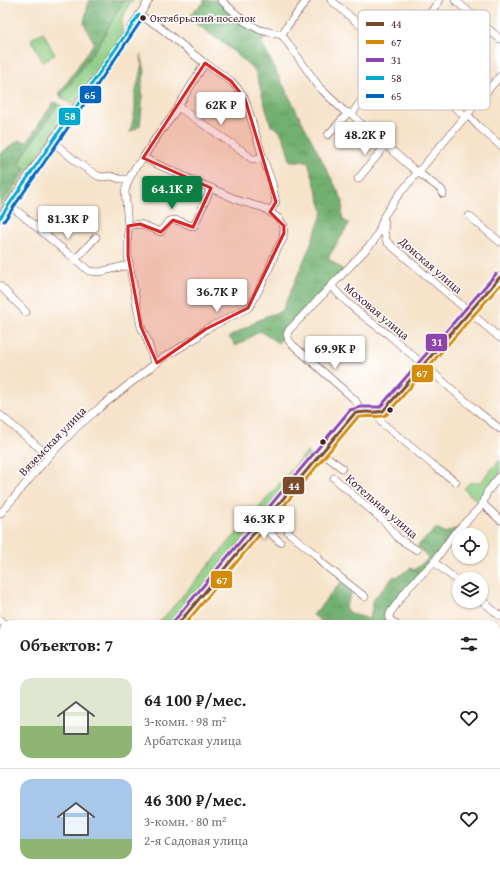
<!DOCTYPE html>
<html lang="ru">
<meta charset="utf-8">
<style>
body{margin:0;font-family:"Gentium Book Plus",serif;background:#f2f2f2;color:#202124;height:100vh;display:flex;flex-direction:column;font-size:15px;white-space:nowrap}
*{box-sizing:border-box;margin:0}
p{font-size:13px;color:#757577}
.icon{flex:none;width:22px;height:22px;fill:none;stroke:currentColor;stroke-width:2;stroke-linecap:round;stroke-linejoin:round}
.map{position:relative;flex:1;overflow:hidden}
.side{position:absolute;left:0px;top:620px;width:500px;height:256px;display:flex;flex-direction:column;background:#fff;border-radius:12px 12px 0 0;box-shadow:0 1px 3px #0004}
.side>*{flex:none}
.fabs{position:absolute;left:452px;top:528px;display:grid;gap:8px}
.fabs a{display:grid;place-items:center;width:36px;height:36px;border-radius:50%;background:#fff;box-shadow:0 1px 3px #0004;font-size:20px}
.price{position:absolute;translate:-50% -34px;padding:0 9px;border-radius:4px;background:#fff;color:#222;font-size:13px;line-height:26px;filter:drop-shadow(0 1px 2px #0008)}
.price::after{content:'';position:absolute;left:50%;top:24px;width:12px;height:9px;margin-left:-6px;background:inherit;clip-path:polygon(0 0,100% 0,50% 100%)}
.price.on{background:#0b8043;color:#fff}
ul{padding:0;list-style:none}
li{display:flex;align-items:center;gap:12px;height:100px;padding:0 20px}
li+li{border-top:1px solid #e0e0e0}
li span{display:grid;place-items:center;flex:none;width:112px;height:80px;border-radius:12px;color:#555}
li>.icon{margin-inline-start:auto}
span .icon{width:48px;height:48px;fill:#fffc;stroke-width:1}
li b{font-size:17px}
h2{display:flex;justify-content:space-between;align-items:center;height:48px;padding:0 20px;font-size:17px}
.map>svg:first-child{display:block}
</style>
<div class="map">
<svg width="500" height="876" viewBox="0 0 500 876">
<defs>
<pattern id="forest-crowns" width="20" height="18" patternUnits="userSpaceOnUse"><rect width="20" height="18" fill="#72b071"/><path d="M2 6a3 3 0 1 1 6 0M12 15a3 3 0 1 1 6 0" fill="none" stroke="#608f5d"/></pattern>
</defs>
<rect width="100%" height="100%" fill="#fff"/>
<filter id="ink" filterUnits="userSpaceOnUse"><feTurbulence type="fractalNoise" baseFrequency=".025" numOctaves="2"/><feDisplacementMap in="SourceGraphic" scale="8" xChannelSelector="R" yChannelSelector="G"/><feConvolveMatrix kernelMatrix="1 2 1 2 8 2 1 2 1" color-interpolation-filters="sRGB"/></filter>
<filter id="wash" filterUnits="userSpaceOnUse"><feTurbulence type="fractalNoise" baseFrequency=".012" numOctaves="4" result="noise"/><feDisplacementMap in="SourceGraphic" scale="16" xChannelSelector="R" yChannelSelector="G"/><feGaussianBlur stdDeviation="0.9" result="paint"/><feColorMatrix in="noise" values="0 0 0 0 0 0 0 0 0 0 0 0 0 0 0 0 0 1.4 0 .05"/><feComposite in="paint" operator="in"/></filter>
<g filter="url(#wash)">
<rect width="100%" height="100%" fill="#f6e3ca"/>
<g fill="#8ecc83" stroke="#6c7657">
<polygon points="124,0 133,0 129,4 122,20 122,36 79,98 73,104 69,103 61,97 99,44"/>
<polygon points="43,32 55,55 43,62 31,39"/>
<polygon points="58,104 65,108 67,113 0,211 0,205 25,169 18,164"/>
<polygon points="307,452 311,457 310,460 171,624 158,624"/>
<polygon points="500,460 500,474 481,505 464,489 470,482 475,483 480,482"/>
</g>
<g fill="url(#forest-crowns)" stroke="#5e684e">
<polygon points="89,0 124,0 99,44 61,97 59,94 94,43 84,23"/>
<path d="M204,0H220L243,21L272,34L261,42L343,201L342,218L349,224L328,258L343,270L278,343L260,331L236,346L229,337L266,316L282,311L308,251L323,212L308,161H290C287,150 284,128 271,126L256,73L249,65L228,47L194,22L190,17L193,11L204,3Z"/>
<polygon points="141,54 145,72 142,82 142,108 140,126 130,132 135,110 135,95 142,64"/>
<polygon points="54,102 58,104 18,163 25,168 0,205 0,154 19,140 27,142"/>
<polygon points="437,528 444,533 458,528 431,563 388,612 384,624 325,624 313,615 341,582 352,592 345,608 350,613 369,619 372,609 372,601 394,576 397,577 411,568 414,570 428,559 424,553 417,546"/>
</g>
</g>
<g filter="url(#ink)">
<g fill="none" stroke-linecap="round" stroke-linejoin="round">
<defs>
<g id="minor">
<polyline points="221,0 244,21 260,30 282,35 320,88 344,111 352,114 358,121 412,168 442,190 443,194"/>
<polyline points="331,0 466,117"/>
<polyline points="455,0 500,39"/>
<polyline points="139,15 158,26 202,61 231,81 240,91 245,99 263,158 272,183 276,202 270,212"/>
<polyline points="282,35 285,29 307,0"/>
<polyline points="178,107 241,150 252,159 263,158"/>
<polyline points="352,114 358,105 393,62 440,0"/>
<polyline points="468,115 478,126 500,145"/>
<polyline points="328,135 348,113"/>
<polyline points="52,141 78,163 98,176 103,177 111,176 120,179 129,179"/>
<polyline points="358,179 386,145"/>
<polyline points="10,205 89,271 99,272 129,265"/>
<polyline points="469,216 500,242"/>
<polyline points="0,218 52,141 125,37 149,0"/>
<polyline points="385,222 384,232 387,242 500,338"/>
<path d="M128,226L140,224L161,232C170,214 176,220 192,226H194L211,188"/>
<polyline points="76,259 96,237"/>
<polyline points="0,286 26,312"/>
<path d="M332,286C344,303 372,323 389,335L476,410L500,429"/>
<polyline points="157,363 153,359 147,339 141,327 128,256 128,226 125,191 129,179 135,168 143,158 155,139 171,118 205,63"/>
<polyline points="359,411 358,405 355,400 293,345 289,341 287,334 289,330 373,242 379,231 384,216 396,198 500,76"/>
<polyline points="378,413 382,423 438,469 456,482"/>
<polyline points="0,415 49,456"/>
<polyline points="322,453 342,468"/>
<polyline points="334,478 385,522 399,539 417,550"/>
<polyline points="483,504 500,520"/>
<polyline points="0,514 49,456 77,427 103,405 161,359 196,338 206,329 248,308 252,303 267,274 276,251 283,239 284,226 278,218 264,208 240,201 143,158"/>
<polyline points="261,525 280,542"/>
<polyline points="288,532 316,555 322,563 365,597"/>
<polyline points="434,562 459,582"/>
<polyline points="481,600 500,616"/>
<polyline points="0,620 4,624"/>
<path d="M178,624L354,414C364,408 373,415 383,411L500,277"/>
<polyline points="396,624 389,619 390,613 408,588 434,562 453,535 483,504 487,492 500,476"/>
<polyline points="0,722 4,725"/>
<polyline points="0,835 4,830"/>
<polyline points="0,841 4,843"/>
<polyline points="39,872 44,876"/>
<polyline points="173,872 177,876"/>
</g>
<g id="major">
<polyline points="496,690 500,686"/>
<polyline points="363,876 364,872"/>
</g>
</defs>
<use href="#minor" stroke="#643c43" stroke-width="8"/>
<use href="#major" stroke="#643c43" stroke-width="10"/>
<use href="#minor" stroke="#fff" stroke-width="7"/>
<use href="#major" stroke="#fff" stroke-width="9"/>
<defs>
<path id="bus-1" d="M178,624L354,414C364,410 373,414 383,411L500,277"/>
<path id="bus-2" d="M185,624L357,418C367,414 377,419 386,415L500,285"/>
<polyline id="bus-3" points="174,621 350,410 361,407 380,407 496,274"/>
<polyline id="bus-4" points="0,218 139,15"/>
<polyline id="bus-5" points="4,221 143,18"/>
</defs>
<use href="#bus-1" stroke="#fff" stroke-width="6"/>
<use href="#bus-2" stroke="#fff" stroke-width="6"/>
<use href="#bus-3" stroke="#fff" stroke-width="6"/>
<use href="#bus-4" stroke="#fff" stroke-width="6"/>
<use href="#bus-5" stroke="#fff" stroke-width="6"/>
<use href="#bus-1" stroke="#7a4b2a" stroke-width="3"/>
<use href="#bus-2" stroke="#d48b09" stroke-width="3"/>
<use href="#bus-3" stroke="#8e44ad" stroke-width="3"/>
<use href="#bus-4" stroke="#00a9ce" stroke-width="3"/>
<use href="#bus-5" stroke="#0065bd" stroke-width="3"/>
</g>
</g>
<path fill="#d62828" fill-opacity="0.2" stroke="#d62828" stroke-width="3" stroke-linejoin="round" d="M205,63L231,81L245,99L276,202L270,212L284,226V233L248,308L206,329L157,363L141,327L128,256V226L140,224L161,232L173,220L193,227L211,188L143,158Z"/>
<g fill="#4a1f2b" stroke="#fff" stroke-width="1.5">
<circle cx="143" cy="18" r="3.5"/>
<circle cx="390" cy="410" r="3.5"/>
<circle cx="323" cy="442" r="3.5"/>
</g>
<g text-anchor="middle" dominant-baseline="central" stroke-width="3" stroke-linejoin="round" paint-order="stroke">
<g font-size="11" fill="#4a1f2b" stroke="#fff" text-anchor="start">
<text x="150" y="18">Октябрьский поселок</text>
</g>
<g font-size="12" fill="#4a1f2b" stroke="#fff">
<text transform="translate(431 265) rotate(41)">Донская улица</text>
<text transform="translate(377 311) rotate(40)">Моховая улица</text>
<text transform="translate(52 441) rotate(-46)">Вяземская улица</text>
<text transform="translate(382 506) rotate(41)">Котельная улица</text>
</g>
</g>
<rect x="358" y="10" width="132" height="100" rx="6" fill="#fff" stroke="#c9bcbf" stroke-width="1"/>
<rect x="366" y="22" width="18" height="4" fill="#7a4b2a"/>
<rect x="366" y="40" width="18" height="4" fill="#d48b09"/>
<rect x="366" y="58" width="18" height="4" fill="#8e44ad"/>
<rect x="366" y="76" width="18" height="4" fill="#00a9ce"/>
<rect x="366" y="94" width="18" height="4" fill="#0065bd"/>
<g font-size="11" fill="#4a1f2b">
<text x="391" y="28">44</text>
<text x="391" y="46">67</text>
<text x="391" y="64">31</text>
<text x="391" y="82">58</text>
<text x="391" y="100">65</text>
</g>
<g stroke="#fff" stroke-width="1.5">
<rect x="79" y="85" width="23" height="19" rx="4" fill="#0065bd"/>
<rect x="58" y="107" width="23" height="19" rx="4" fill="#00a9ce"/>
<rect x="425" y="333" width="23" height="19" rx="4" fill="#8e44ad"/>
<rect x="411" y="364" width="23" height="19" rx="4" fill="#d48b09"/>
<rect x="282" y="476" width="23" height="19" rx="4" fill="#7a4b2a"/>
<rect x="210" y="570" width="23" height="19" rx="4" fill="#d48b09"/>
</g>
<g font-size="11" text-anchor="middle" font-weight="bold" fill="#fff">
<text x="90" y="99">65</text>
<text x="70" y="120">58</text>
<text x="437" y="346">31</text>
<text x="422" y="377">67</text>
<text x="294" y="490">44</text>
<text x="222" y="584">67</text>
</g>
</svg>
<div class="fabs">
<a><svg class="icon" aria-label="locate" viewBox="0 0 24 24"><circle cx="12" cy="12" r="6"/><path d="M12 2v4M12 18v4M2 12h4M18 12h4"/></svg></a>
<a><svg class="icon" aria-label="layers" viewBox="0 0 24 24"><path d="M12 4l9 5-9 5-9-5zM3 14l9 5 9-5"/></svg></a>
</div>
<b class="price" style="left:221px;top:126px">62K ₽</b>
<b class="price" style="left:365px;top:156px">48.2K ₽</b>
<b class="price on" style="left:172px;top:210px">64.1K ₽</b>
<b class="price" style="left:68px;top:240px">81.3K ₽</b>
<b class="price" style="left:217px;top:313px">36.7K ₽</b>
<b class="price" style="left:335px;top:370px">69.9K ₽</b>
<b class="price" style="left:264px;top:540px">46.3K ₽</b>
<section class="side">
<h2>Объектов: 7<svg class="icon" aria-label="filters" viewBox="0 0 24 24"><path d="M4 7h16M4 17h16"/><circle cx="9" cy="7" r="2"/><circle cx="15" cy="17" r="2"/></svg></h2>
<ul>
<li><span style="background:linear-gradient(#dfe7d0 60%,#8fb573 0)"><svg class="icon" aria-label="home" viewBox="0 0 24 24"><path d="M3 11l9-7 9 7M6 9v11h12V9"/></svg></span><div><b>64 100 ₽/мес.</b><p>3-комн. · 98 m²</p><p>Арбатская улица</p></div><svg class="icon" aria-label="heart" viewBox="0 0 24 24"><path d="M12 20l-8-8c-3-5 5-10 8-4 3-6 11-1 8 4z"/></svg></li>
<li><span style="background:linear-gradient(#a9c7e8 75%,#8fb573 0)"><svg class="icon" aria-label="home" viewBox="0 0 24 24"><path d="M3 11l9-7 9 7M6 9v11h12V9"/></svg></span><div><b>46 300 ₽/мес.</b><p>3-комн. · 80 m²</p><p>2-я Садовая улица</p></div><svg class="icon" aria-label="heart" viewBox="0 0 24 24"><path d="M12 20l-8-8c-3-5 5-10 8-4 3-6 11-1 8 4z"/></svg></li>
</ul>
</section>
</div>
